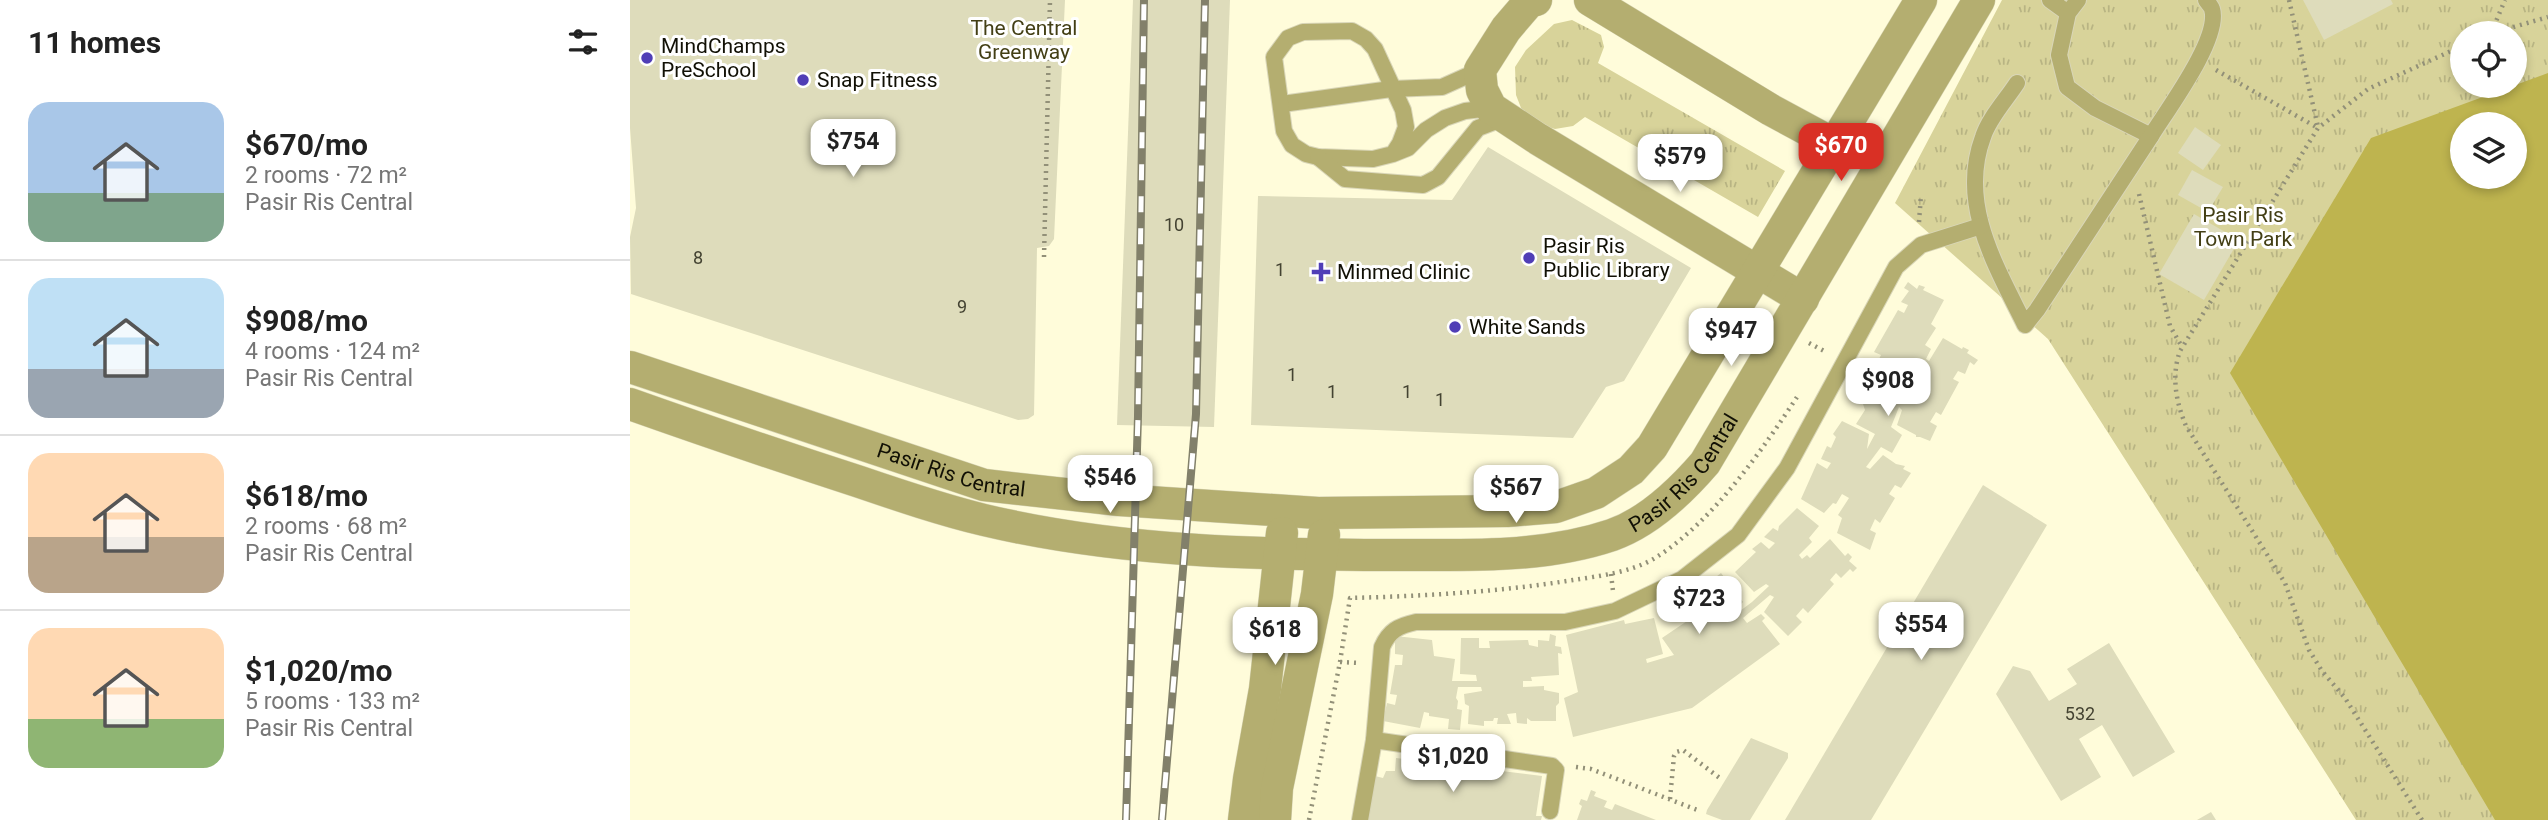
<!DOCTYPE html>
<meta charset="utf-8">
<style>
body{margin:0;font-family:Roboto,sans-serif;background:#f2f2f2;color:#222;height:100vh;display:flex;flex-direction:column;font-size:26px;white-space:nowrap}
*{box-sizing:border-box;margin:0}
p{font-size:23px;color:#767676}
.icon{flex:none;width:38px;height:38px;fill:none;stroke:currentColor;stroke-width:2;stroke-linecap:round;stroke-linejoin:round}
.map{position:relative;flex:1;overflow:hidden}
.panel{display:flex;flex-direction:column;background:#fff;width:630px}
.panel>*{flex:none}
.fabs{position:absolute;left:1820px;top:21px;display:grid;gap:14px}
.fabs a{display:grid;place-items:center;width:77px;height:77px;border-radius:50%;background:#fff;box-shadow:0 4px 10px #0003;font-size:35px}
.price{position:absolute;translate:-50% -60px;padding:0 16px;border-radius:14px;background:#fff;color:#222;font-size:23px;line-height:46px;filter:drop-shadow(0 2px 4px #0008)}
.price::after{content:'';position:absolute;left:50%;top:42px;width:21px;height:16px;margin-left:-10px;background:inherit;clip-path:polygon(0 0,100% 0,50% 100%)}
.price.on{background:#d93025;color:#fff}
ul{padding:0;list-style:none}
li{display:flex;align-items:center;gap:21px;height:175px;padding:0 28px}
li+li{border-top:2px solid #e0e0e0}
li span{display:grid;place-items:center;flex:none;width:196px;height:140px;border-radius:21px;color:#555}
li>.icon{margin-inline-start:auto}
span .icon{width:84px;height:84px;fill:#fffc;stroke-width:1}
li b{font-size:30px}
h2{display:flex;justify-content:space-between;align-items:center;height:84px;padding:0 28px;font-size:30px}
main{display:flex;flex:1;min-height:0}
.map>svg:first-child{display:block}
</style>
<main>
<section class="panel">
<h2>11 homes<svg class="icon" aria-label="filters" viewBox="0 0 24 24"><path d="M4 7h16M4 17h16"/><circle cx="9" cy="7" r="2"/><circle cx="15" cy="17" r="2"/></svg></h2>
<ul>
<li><span style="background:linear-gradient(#a9c7e8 65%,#7fa58c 0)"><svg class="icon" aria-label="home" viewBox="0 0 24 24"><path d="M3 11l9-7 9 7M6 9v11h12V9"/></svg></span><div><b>$670/mo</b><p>2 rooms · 72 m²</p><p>Pasir Ris Central</p></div></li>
<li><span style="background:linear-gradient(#bfe0f5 65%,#9aa5b1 0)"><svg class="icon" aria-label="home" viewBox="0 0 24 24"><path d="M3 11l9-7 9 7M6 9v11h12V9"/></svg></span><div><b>$908/mo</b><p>4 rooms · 124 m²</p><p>Pasir Ris Central</p></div></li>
<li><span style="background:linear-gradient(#ffd9b3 60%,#b9a48a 0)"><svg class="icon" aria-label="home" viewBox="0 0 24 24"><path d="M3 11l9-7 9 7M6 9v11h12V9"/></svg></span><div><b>$618/mo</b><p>2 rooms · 68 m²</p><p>Pasir Ris Central</p></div></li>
<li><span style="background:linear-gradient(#ffd9b3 65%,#8fb573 0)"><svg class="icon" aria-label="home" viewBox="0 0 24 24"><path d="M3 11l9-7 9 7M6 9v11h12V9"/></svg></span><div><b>$1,020/mo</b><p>5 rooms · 133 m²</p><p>Pasir Ris Central</p></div></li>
</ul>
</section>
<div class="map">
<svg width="1918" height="820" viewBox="0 0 1918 820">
<defs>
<pattern id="grass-tufts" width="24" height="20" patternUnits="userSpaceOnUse" patternTransform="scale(1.75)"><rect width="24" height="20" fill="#d8d39a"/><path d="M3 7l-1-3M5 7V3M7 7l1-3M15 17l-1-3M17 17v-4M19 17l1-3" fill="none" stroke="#b8b483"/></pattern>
</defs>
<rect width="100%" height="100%" fill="#fffcda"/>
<g fill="url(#grass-tufts)" fill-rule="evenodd">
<path d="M1372,0H1918V820H1726L1418,339L1265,203ZM1832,33H1885V86H1832ZM1832,124H1885V177H1832Z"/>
<polygon points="942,20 971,35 974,47 968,63 1155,171 1128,217 955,117 943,126 925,129 911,125 893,113 886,95 885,67 896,50 924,24"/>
</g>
<path fill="#beb44f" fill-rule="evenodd" d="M1918,73V820H1865L1600,373L1741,138ZM1832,124H1885V177H1832Z"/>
<g fill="#dedcbb">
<polygon points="0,0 435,0 424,239 419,246 407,248 404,415 398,419 388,420 1,294 0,237 6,208 0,128"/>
<polygon points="503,0 600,0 584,427 487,425"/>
<polygon points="1673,0 1761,0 1763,4 1694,40"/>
<polygon points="1565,127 1591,145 1573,170 1548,153"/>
<polygon points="858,147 1061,268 994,381 976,387 943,438 621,425 628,196 822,200"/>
<polygon points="1562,170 1593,187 1578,212 1548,195"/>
<polygon points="1564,214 1609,240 1574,300 1529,274"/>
<polygon points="1278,282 1287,289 1289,285 1295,287 1293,290 1314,300 1301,324 1306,328 1295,345 1301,349 1296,359 1299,361 1313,338 1332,349 1333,347 1339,350 1337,353 1348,360 1344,365 1340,362 1335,374 1328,371 1323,379 1329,382 1311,415 1306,412 1300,422 1307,426 1300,441 1290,437 1286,437 1286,435 1267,425 1272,410 1269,407 1261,427 1272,435 1262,453 1251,447 1236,467 1240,469 1253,455 1266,464 1275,466 1273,469 1281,473 1271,488 1265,485 1259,494 1265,498 1250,523 1245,519 1240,530 1246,533 1240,550 1207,533 1212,518 1208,515 1219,498 1212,494 1206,504 1203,503 1194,513 1171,499 1187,463 1197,469 1201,463 1191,459 1197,446 1201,448 1206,437 1203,434 1212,421 1239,434 1237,449 1245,434 1226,424 1235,410 1233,404 1235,400 1233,399 1236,395 1249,403 1253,398 1263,403 1278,373 1274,372 1261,395 1242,383 1239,387 1235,385 1238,379 1228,373 1231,369 1235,371 1240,360 1247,363 1251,355 1244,352 1268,310 1274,313 1278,305 1271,302 1279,291 1274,288"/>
<polygon points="1353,485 1417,525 1241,820 1155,820"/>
<polygon points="1167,508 1189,526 1179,538 1182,542 1169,555 1172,559 1177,555 1180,558 1200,539 1215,556 1218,553 1222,557 1219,561 1227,568 1223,572 1220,569 1211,578 1206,573 1200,580 1204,584 1178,613 1173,608 1166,616 1172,622 1158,636 1134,612 1144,597 1140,595 1113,618 1117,623 1131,614 1135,618 1132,621 1150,644 1062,708 943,737 934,698 948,692 936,635 994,620 995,624 1024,618 1033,654 1016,659 1017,663 1044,655 1032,638 1066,615 1057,600 1069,591 1072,597 1081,591 1077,584 1091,573 1113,602 1101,614 1102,617 1122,602 1139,586 1136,584 1124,592 1105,572 1126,552 1122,549 1131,542 1139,549 1145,543 1134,537 1143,528 1148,531 1149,526"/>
<polygon points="920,634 926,636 925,646 931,647 932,654 928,653 929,675 901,677 902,681 893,681 893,687 914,686 914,690 929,693 929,703 926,706 926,721 901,721 897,718 897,724 887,723 886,713 877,714 881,724 867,724 868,718 864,718 863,721 854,721 854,726 838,724 839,706 835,704 834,694 852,691 851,687 828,687 826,698 828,701 827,709 832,710 830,730 818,729 819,719 799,716 799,713 794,712 790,728 753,721 757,703 765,705 767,695 760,694 765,665 772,665 773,655 765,654 765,636 802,640 804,656 825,659 822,681 847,681 846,675 830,674 831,638 849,638 849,648 860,648 859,641 898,640 899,645 908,647 908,640 919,641"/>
<polygon points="1479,643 1545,752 1503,777 1472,725 1449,739 1471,777 1431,801 1366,694 1383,666 1400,671 1419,701 1447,684 1437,669"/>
<polygon points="1121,738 1158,753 1158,758 1120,820 1092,820 1076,814 1077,810"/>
<polygon points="766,758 912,776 906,816 912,816 911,820 737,820 745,776 753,778 756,771 765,771"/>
<polygon points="961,790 966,792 964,796 977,801 974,807 982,810 985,804 1026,820 947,820 952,806 949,804 951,799 957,801"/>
<polygon points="1581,812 1586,820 1567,820"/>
</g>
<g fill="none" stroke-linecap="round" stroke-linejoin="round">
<defs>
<g id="lane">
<polyline points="1420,0 1438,13"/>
<path d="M1448,0L1438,13L1429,55L1437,87L1465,108L1521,136C1537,110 1591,38 1582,9C1581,6 1578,3 1576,0"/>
<path d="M1387,83C1376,100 1359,118 1353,137C1328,204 1366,266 1395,325L1407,310L1521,136"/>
<polyline points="652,104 761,89 812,87 850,70"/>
<polyline points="763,154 770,143 776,127 773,110 745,49 736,39 722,31 673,32 658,38 644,57 654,131 662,145 676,154 688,157 743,159 763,154 778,148 796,130 815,118 835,111 861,108"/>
<polyline points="688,157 715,179 793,185 808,177 848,128 874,118"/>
<polyline points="744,740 922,766 926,770 920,811"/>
<path d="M730,820L744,740L752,647C759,631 768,626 786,622H935L985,611L1052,579L1108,535L1157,468L1266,267L1291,245L1351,226"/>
</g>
<g id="street">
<polyline points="906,0 899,2 876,29 850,70 852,90 861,108 908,139 1173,299"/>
<polyline points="960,0 1141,110 1204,144"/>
<path id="s1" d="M0,367L354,485L489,500L688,513L877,511L926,507L966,493L1001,470L1022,447L1291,0"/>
<path id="s2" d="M0,404C76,431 153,457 230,482C271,496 312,510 354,520C489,552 631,555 770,555C840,555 914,558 982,535C1019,522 1050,492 1075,463L1349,0"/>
<polyline points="614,820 619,779 635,689 652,533"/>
<polyline points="645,820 647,788 687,594 694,535"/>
</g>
</defs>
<use href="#lane" stroke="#d9d6b8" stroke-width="18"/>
<use href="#street" stroke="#d9d6b8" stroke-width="33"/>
<g stroke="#929078" stroke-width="4.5" stroke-dasharray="2 5" stroke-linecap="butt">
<polyline points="1659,0 1688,127"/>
<polyline points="1861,33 1875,0"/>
<polyline points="1863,33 1918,17"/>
<polyline points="1586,70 1688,128"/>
<polyline points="1509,194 1540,326 1552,347"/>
<polyline points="1289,222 1291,195"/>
<polyline points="414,257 420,0"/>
<polyline points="1179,343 1196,352"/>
<polyline points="981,574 983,591"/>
<polyline points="710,662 730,663"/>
<polyline points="946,767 961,769 1070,811"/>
<polyline points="1040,799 1044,756 1046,752 1053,750 1091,779"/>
<path d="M679,820L710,662L720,598C794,596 869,592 943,580C970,576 1002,572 1025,558C1082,523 1133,449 1169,394"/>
<path d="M1792,820L1715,698L1692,671L1679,650L1655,583L1556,426C1546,402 1541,376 1550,351L1688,128L1738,89L1832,46"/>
</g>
<use href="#lane" stroke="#b4ae70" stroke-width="16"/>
<use href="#street" stroke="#b4ae70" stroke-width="32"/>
<defs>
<g id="rail">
<polyline points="496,820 508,416 514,0"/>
<polyline points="532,820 566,414 575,0"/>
</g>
</defs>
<use href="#rail" stroke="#82806a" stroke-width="8"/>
<use href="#rail" stroke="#fff" stroke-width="5" stroke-dasharray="16" stroke-linecap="butt"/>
</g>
<g fill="#503eb6" stroke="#fff" stroke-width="2.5">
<circle cx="17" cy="58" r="7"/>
<circle cx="173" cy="80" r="7"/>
<circle cx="899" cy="258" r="7"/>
<path d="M687.5 261.5h7v7h7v7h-7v7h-7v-7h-7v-7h7z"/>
<circle cx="825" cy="327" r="7"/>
</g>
<g text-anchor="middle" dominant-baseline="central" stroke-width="6" stroke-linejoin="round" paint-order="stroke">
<g font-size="18" fill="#444332">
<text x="544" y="224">10</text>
<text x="68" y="257">8</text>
<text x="650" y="269">1</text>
<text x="332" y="306">9</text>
<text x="662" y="374">1</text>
<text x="702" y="391">1</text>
<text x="777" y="391">1</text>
<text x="810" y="399">1</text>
<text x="1450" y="713">532</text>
</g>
<g font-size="21" fill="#433f15" stroke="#fff">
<text x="394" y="28">The Central<tspan x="394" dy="24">Greenway</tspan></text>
<text x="1613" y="215">Pasir Ris<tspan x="1613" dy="24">Town Park</tspan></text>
</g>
<g font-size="21" fill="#111005" stroke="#fff" text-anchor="start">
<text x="31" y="46">MindChamps<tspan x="31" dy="24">PreSchool</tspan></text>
<text x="187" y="80">Snap Fitness</text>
<text x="913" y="246">Pasir Ris<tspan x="913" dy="24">Public Library</tspan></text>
<text x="707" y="272">Minmed Clinic</text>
<text x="839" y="327">White Sands</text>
</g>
<g font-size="21" fill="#111005" stroke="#fff">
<text stroke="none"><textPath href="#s2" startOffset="1102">Pasir Ris Central</textPath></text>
<text stroke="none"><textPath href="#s1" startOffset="338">Pasir Ris Central</textPath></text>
</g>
</g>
</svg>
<div class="fabs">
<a><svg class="icon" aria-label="locate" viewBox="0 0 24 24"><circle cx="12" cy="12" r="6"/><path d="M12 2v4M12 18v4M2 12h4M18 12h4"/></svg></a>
<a><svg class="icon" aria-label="layers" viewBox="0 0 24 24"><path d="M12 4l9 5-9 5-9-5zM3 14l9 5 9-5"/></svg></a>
</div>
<b class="price" style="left:223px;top:179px">$754</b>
<b class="price on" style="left:1211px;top:183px">$670</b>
<b class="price" style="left:1050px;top:194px">$579</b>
<b class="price" style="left:1101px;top:368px">$947</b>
<b class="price" style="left:1258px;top:418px">$908</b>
<b class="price" style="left:480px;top:515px">$546</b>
<b class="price" style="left:886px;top:525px">$567</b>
<b class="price" style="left:1069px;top:636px">$723</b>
<b class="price" style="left:1291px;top:662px">$554</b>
<b class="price" style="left:645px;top:667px">$618</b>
<b class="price" style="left:823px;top:794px">$1,020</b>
</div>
</main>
